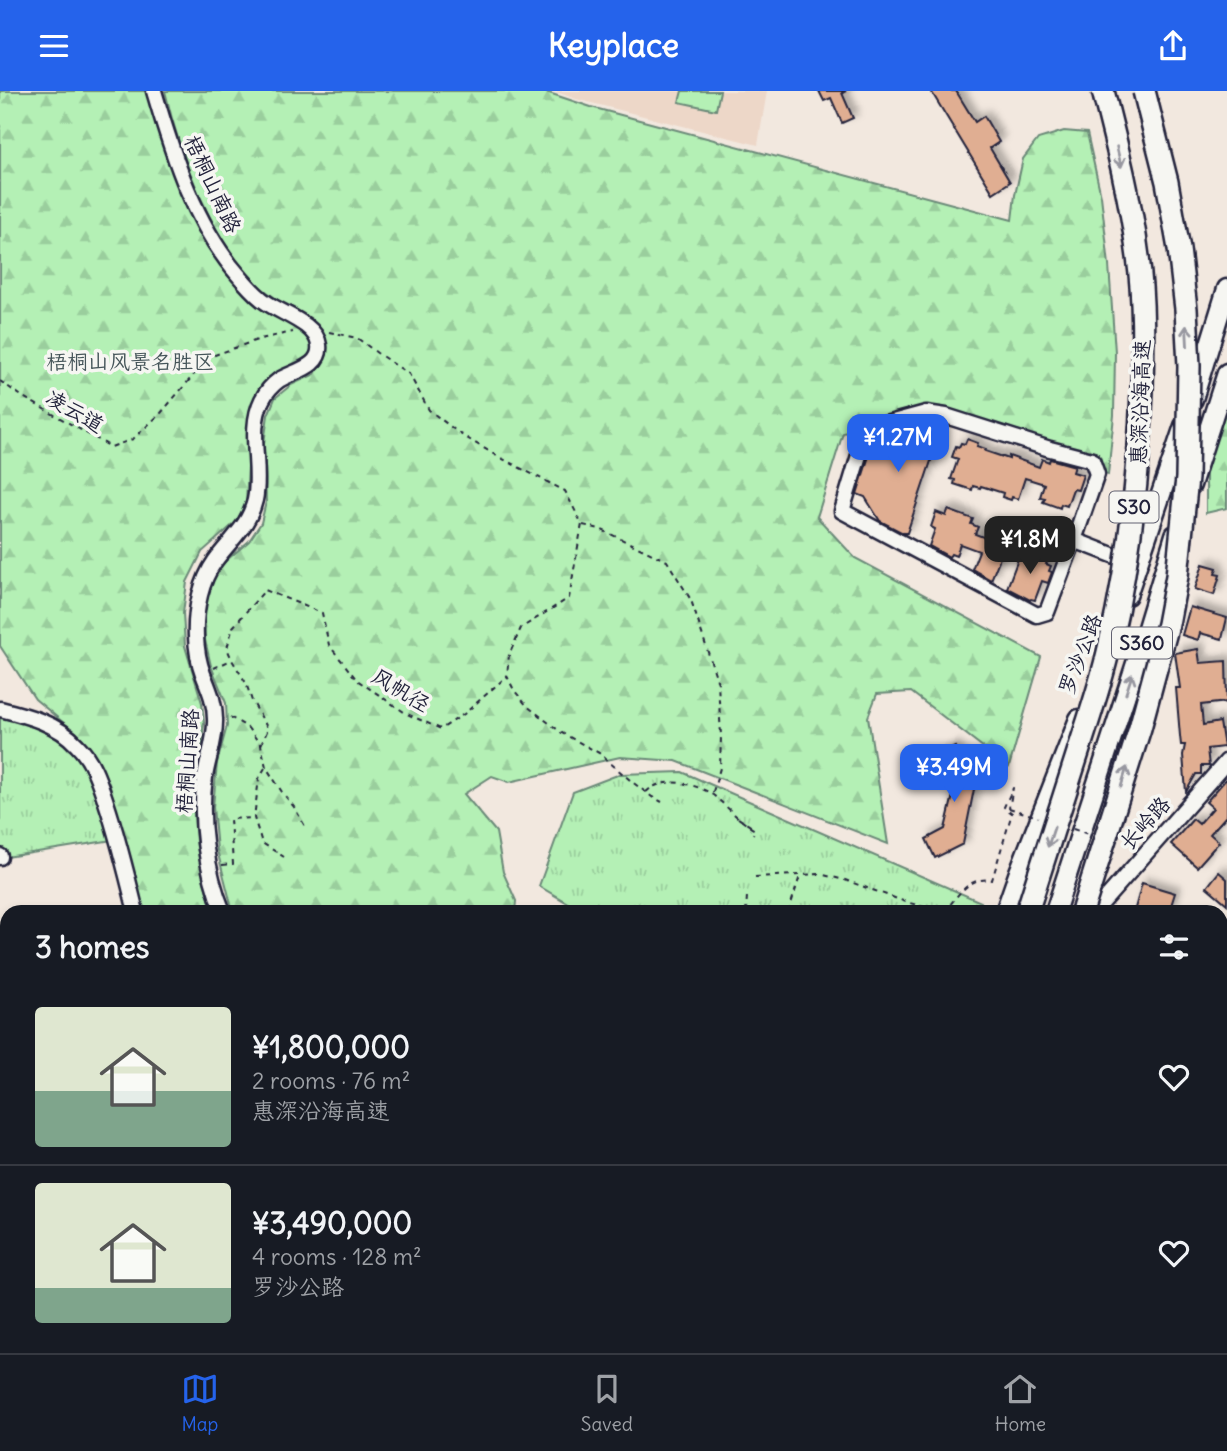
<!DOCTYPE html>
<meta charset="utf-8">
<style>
body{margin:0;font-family:Delius,"LXGW WenKai TC",sans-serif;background:#242831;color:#f1f3f6;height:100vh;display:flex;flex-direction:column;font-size:26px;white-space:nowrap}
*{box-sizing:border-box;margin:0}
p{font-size:23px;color:#9ea1a6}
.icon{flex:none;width:38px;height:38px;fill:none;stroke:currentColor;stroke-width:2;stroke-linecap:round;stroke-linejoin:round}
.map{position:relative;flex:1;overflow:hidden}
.drawer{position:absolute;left:0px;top:814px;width:1228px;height:450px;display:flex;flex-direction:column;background:#171b24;border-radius:21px 21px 0 0;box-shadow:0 4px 10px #0003}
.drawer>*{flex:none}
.price{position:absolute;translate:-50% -60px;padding:0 16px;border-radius:14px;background:#2563eb;color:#fff;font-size:23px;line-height:46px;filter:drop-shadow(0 2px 4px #0008)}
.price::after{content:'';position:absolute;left:50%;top:42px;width:21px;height:16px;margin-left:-10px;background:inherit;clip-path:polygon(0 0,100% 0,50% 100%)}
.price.current{background:#222;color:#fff}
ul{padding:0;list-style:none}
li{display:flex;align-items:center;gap:21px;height:175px;padding:0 35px}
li+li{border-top:2px solid #363941}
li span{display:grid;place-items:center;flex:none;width:196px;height:140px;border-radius:7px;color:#555}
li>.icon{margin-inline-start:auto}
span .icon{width:84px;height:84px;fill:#fffc;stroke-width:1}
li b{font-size:30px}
h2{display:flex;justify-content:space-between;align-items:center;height:84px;padding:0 35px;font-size:30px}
header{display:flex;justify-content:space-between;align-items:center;height:91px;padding:0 35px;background:#2563eb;color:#fff;font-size:32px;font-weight:800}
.tabs{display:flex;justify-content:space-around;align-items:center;height:98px;border-top:2px solid #363941;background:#171b24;font-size:19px;color:#9ea1a6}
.tabs a{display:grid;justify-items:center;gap:4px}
.tabs .current{color:#2563eb}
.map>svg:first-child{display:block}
</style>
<header><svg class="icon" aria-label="menu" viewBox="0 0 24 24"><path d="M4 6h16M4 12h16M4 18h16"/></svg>Keyplace<svg class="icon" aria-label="share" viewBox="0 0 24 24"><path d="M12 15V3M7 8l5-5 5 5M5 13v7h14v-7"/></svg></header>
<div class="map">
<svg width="1227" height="1262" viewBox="0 0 1227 1262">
<defs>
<pattern id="forest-firs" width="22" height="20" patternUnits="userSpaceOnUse" patternTransform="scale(1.75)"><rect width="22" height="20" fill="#b4f0b5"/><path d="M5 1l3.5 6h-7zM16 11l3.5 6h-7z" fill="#9ace9d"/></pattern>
<pattern id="park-tufts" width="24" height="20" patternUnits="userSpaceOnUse" patternTransform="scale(1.75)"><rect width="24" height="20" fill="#b4f0b5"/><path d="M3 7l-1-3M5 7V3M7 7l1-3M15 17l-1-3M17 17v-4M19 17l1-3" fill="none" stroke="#9ace9d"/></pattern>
<filter id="shadow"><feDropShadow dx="5.5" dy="-5.5" stdDeviation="3.5" flood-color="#0004"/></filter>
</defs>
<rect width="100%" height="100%" fill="#f2e8df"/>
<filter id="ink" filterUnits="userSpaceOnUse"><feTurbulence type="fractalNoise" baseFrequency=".0143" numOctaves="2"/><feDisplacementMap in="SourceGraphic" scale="14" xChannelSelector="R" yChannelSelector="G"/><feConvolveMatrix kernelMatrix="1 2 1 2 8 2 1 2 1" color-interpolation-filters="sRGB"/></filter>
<g filter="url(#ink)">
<polygon fill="#edd7c8" points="554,0 767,0 758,54 576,8"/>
<g fill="url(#forest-firs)" stroke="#6b8978" stroke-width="2">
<polygon points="0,0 146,0 168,62 192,121 211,159 237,194 264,219 308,242 312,250 313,261 306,271 272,287 258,300 251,324 246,411 237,430 202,461 187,491 183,522 185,555 202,612 204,632 202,652 194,680 193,711 196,750 203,787 213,821 141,821 104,684 77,643 35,608 0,555"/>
<path d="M165,0H543L591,16L1012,129L1015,104L1023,68L1038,48L1064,40L1087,42L1101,105L1109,174L1115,261L1114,324L1108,384L921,318L843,342L817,426L855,467L1041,566L1009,676L911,601L877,603L868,626L888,753L676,670L620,666L509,691L492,685L464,703L496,741L503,781L516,810L515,821H233L217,759L213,716L217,672L227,635L226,612L211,575L205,549L204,523L210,494L221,474L249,450L261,432L266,411L264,352L268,324L275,307L291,294L315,283L325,266L322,245C310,235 298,224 285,214C276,207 264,200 255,191C210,146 179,62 165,0Z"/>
<polygon points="1227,315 1227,417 1206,422 1206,372"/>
<polygon points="0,1132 7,1135 7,1256 226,1256 236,1262 0,1262"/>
<polygon points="289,1256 450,1256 450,1257 435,1262 263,1262"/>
</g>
<g fill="url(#park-tufts)" stroke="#6b8978" stroke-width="2">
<polygon points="0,618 76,652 119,748 0,767"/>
<polygon points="682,681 981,811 977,821 583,821 539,795 573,701 620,683"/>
</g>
<polygon fill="#b4f0b5" stroke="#6b8978" stroke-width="2" points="682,0 720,0 716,19 679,11"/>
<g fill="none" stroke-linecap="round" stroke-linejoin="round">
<polyline stroke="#6f8cb1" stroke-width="3.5" points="1222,955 1227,951"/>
</g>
<g fill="#e0ae92" stroke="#22223b" stroke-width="2" filter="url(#shadow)">
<polygon points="819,0 846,0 842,2 853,27 842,32 831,7 824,10"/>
<polygon points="931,0 956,0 975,31 984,25 999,51 990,57 1010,91 993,102"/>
<polygon points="921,333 938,341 936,344 939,346 907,442 903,442 880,430 865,406 857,403 875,346 887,343 894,345 905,341 908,337"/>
<polygon points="967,348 978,352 977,355 986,358 985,360 1009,368 1009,365 1039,376 1042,368 1049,371 1050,368 1075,375 1073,381 1083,384 1078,399 1073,398 1067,415 1061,413 1060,417 1043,411 1045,407 1040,406 1044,393 1025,387 1018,408 1012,406 1011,409 1002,406 1003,402 981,395 980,397 973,395 972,399 954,393 955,389 951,388 958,368 952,366 956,355 959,356 961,352 965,353"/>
<polygon points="948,419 973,428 971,433 978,436 975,443 1005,454 991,489 972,478 979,460 960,453 956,465 951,463 949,466 929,455 935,438 931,436 936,421 946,425"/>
<polygon points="1020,463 1036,467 1037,464 1048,468 1046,473 1051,475 1049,480 1052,481 1048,492 1042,490 1035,509 1031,508 1030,509 1007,497"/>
<polygon points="1203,473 1217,477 1215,483 1220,484 1214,504 1195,498"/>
<polygon points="1190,516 1227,527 1222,548 1200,542 1198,549 1182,544"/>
<polygon points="1198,558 1200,572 1226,570 1227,611 1201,614 1203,634 1220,631 1224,656 1207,658 1209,675 1201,675 1201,683 1196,683 1186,701 1183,664 1185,654 1181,654 1180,645 1176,597 1180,597 1175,562"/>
<polygon points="955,656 974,698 963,753 935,767 926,748 945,738 953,704 935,667"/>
<polygon points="1227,687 1227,724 1210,743 1219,751 1197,776 1171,753 1193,728 1199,733 1213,717 1206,711"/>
<polygon points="1219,781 1227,788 1227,813 1207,796"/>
<polygon points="1142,792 1175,802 1169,821 1134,821"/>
</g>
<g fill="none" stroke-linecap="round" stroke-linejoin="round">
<defs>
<g id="minor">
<path d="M154,0C173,65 195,135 240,186C248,195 257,206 267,212C283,223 316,233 319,254C322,276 294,280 279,289C272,294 266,301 262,309C247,339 262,377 255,409C249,435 230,449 215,470C208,480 203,492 200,504C194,529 194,558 203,583C209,598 215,611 215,628C216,647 208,667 205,686C199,730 206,779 223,821"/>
<polyline points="1074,449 1047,521 1037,524 842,420 867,338 926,322 946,325 1050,358 1092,369 1097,383 1074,449 1133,472"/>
<path d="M0,618C28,625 57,632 77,654C93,670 99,690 106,711C118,747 127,784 136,821"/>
<polyline points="0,765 0,766"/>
<polyline points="1094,821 1227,670"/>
<polyline points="1222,890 1227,888"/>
<polyline points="1222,1045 1227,1039"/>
<polyline points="0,1108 7,1114"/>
<polyline points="108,1256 112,1262"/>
<polyline points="553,1256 555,1262"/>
<polyline points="575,1256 577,1262"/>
<polyline points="981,1256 983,1262"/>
<polyline points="678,1262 680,1256"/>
<polyline points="1128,1262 1128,1256"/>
</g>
<g id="major">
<polyline points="1193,308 1227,198"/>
<polyline points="1191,394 1227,282"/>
<polyline points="1127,504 1184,335"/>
<polyline points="1005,821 1019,781 1079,628"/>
<polyline points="1055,821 1140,560 1175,444"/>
<polyline points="861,1262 863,1256"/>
<polyline points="911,1262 913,1256"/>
</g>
<g id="highway">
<polyline points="884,1262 885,1256"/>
<polyline points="935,1262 936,1256"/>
</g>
</defs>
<use href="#minor" stroke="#22223b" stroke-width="19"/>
<use href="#major" stroke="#22223b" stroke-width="23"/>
<use href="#highway" stroke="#22223b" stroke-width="26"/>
<g stroke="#22223b" stroke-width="2" stroke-dasharray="5 5" stroke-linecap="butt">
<polyline points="329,241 357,247 377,262 409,283 429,319 460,343 497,365 565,400 582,433 569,507 521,537 509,564 507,585 514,599 527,615 562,642 599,662 631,690 652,706 662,711"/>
<polyline points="0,290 23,306 111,356 133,348 161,322 209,266 260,248 293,241"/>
<polyline points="583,434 600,438 667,470 691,509 718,592 721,645 720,677 712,704"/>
<polyline points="214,577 231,569"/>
<polyline points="230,626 247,636 261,654 266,676 282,701 294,716 306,737"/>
<polyline points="261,654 268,638 252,610 246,592 232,569 227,557 233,536 265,499 322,522 329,554 357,589 407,623 441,638 464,623 507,585"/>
<polyline points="265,677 259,687 254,727 262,752 284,766"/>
<path d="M646,701C649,699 651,696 655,695C671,687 699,694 713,704C728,716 738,729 755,739L753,743"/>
<polyline points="738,727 752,736 750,739"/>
<polyline points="222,774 233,773 230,728 253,727"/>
<polyline points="755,786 819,783 845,789 903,810 941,821"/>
<polyline points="746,821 747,805"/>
<polyline points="790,821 791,813 800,785"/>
<polyline points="901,821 903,811"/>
<path d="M944,821C958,805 968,785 992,789L1012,722L1004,716L1013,697L1009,717"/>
</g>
<use href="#minor" stroke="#f6f6f2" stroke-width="14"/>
<use href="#major" stroke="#f6f6f2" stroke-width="18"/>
<use href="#highway" stroke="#f6f6f2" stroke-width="21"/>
<defs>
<g id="highway-bridge">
<path d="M1027,821C1045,763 1064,706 1082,649C1092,618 1102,588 1109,557C1129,472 1139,386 1142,299C1143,255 1144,210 1138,166C1131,110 1117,55 1103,0"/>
<polyline points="1082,821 1140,637 1168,533 1177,485 1187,387 1189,275 1186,218 1179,158 1167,91 1144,0"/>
</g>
</defs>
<use href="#highway-bridge" stroke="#22223b" stroke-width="26" stroke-linecap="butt"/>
<g stroke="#22223b" stroke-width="2" stroke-dasharray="5 5" stroke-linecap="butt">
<polyline points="1009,717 1038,726"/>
<polyline points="1073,738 1088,743"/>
</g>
<use href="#highway-bridge" stroke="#f6f6f2" stroke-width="21"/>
</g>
<defs><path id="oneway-shaft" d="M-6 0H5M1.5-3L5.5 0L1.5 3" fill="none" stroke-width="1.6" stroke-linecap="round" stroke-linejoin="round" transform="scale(1.75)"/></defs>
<g stroke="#9797a0">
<use href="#oneway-shaft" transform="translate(1119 66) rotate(77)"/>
<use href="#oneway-shaft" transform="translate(1187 245) rotate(-93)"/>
<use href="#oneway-shaft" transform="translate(1129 593) rotate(-72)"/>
<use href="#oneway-shaft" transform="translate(1124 686) rotate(-73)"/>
<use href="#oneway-shaft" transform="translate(1051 746) rotate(108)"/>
</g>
</g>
<g text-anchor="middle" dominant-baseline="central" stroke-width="7" stroke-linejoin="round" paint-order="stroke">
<g fill="#f6f6f2" stroke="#626272" stroke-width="2">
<rect x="1109.5" y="400.5" width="49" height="31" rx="5"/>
<rect x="1112" y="536.5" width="60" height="31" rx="5"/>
</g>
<g font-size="19" font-weight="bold" fill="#22223b">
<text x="1134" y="416">S30</text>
<text x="1142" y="552">S360</text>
</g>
<g font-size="21" fill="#22223b" stroke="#f6f6f2">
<text transform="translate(213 93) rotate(65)">梧桐山南路</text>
<text transform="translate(1140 311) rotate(-88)">惠深沿海高速</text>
<text transform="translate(75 320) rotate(30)">凌云道</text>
<text transform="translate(1080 563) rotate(-69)">罗沙公路</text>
<text transform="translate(401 599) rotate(31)">风帆径</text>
<text transform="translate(187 670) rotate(-86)">梧桐山南路</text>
<text transform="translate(1145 732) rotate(-48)">长岭路</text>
</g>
<g font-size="21" fill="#46565a" stroke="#f6f6f2">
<text x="130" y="270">梧桐山风景名胜区</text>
</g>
</g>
</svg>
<b class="price" style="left:898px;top:383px">¥1.27M</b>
<b class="price current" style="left:1030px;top:485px">¥1.8M</b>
<b class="price" style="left:954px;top:713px">¥3.49M</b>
<section class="drawer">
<h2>3 homes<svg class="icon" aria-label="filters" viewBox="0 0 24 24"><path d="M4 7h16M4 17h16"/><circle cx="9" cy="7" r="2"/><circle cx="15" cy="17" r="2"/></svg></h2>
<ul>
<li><span style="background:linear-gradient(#dfe7d0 60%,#7fa58c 0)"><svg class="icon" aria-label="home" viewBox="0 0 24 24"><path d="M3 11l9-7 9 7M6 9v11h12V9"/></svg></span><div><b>¥1,800,000</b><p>2 rooms · 76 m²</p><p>惠深沿海高速</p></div><svg class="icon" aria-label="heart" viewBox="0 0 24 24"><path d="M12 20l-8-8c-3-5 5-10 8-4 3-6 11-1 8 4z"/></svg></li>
<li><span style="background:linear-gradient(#dfe7d0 75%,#7fa58c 0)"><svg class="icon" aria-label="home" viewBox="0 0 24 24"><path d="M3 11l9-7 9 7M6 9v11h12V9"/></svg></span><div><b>¥3,490,000</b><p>4 rooms · 128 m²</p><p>罗沙公路</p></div><svg class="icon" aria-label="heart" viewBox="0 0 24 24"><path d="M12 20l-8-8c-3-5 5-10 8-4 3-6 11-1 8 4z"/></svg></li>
</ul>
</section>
</div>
<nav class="tabs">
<a class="current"><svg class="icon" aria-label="map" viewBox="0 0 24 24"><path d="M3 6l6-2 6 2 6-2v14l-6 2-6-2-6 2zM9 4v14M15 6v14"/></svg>Map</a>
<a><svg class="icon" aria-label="saved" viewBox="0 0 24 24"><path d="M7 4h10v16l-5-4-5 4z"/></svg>Saved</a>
<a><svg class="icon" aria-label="home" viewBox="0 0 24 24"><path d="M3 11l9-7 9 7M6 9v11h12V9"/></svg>Home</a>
</nav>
